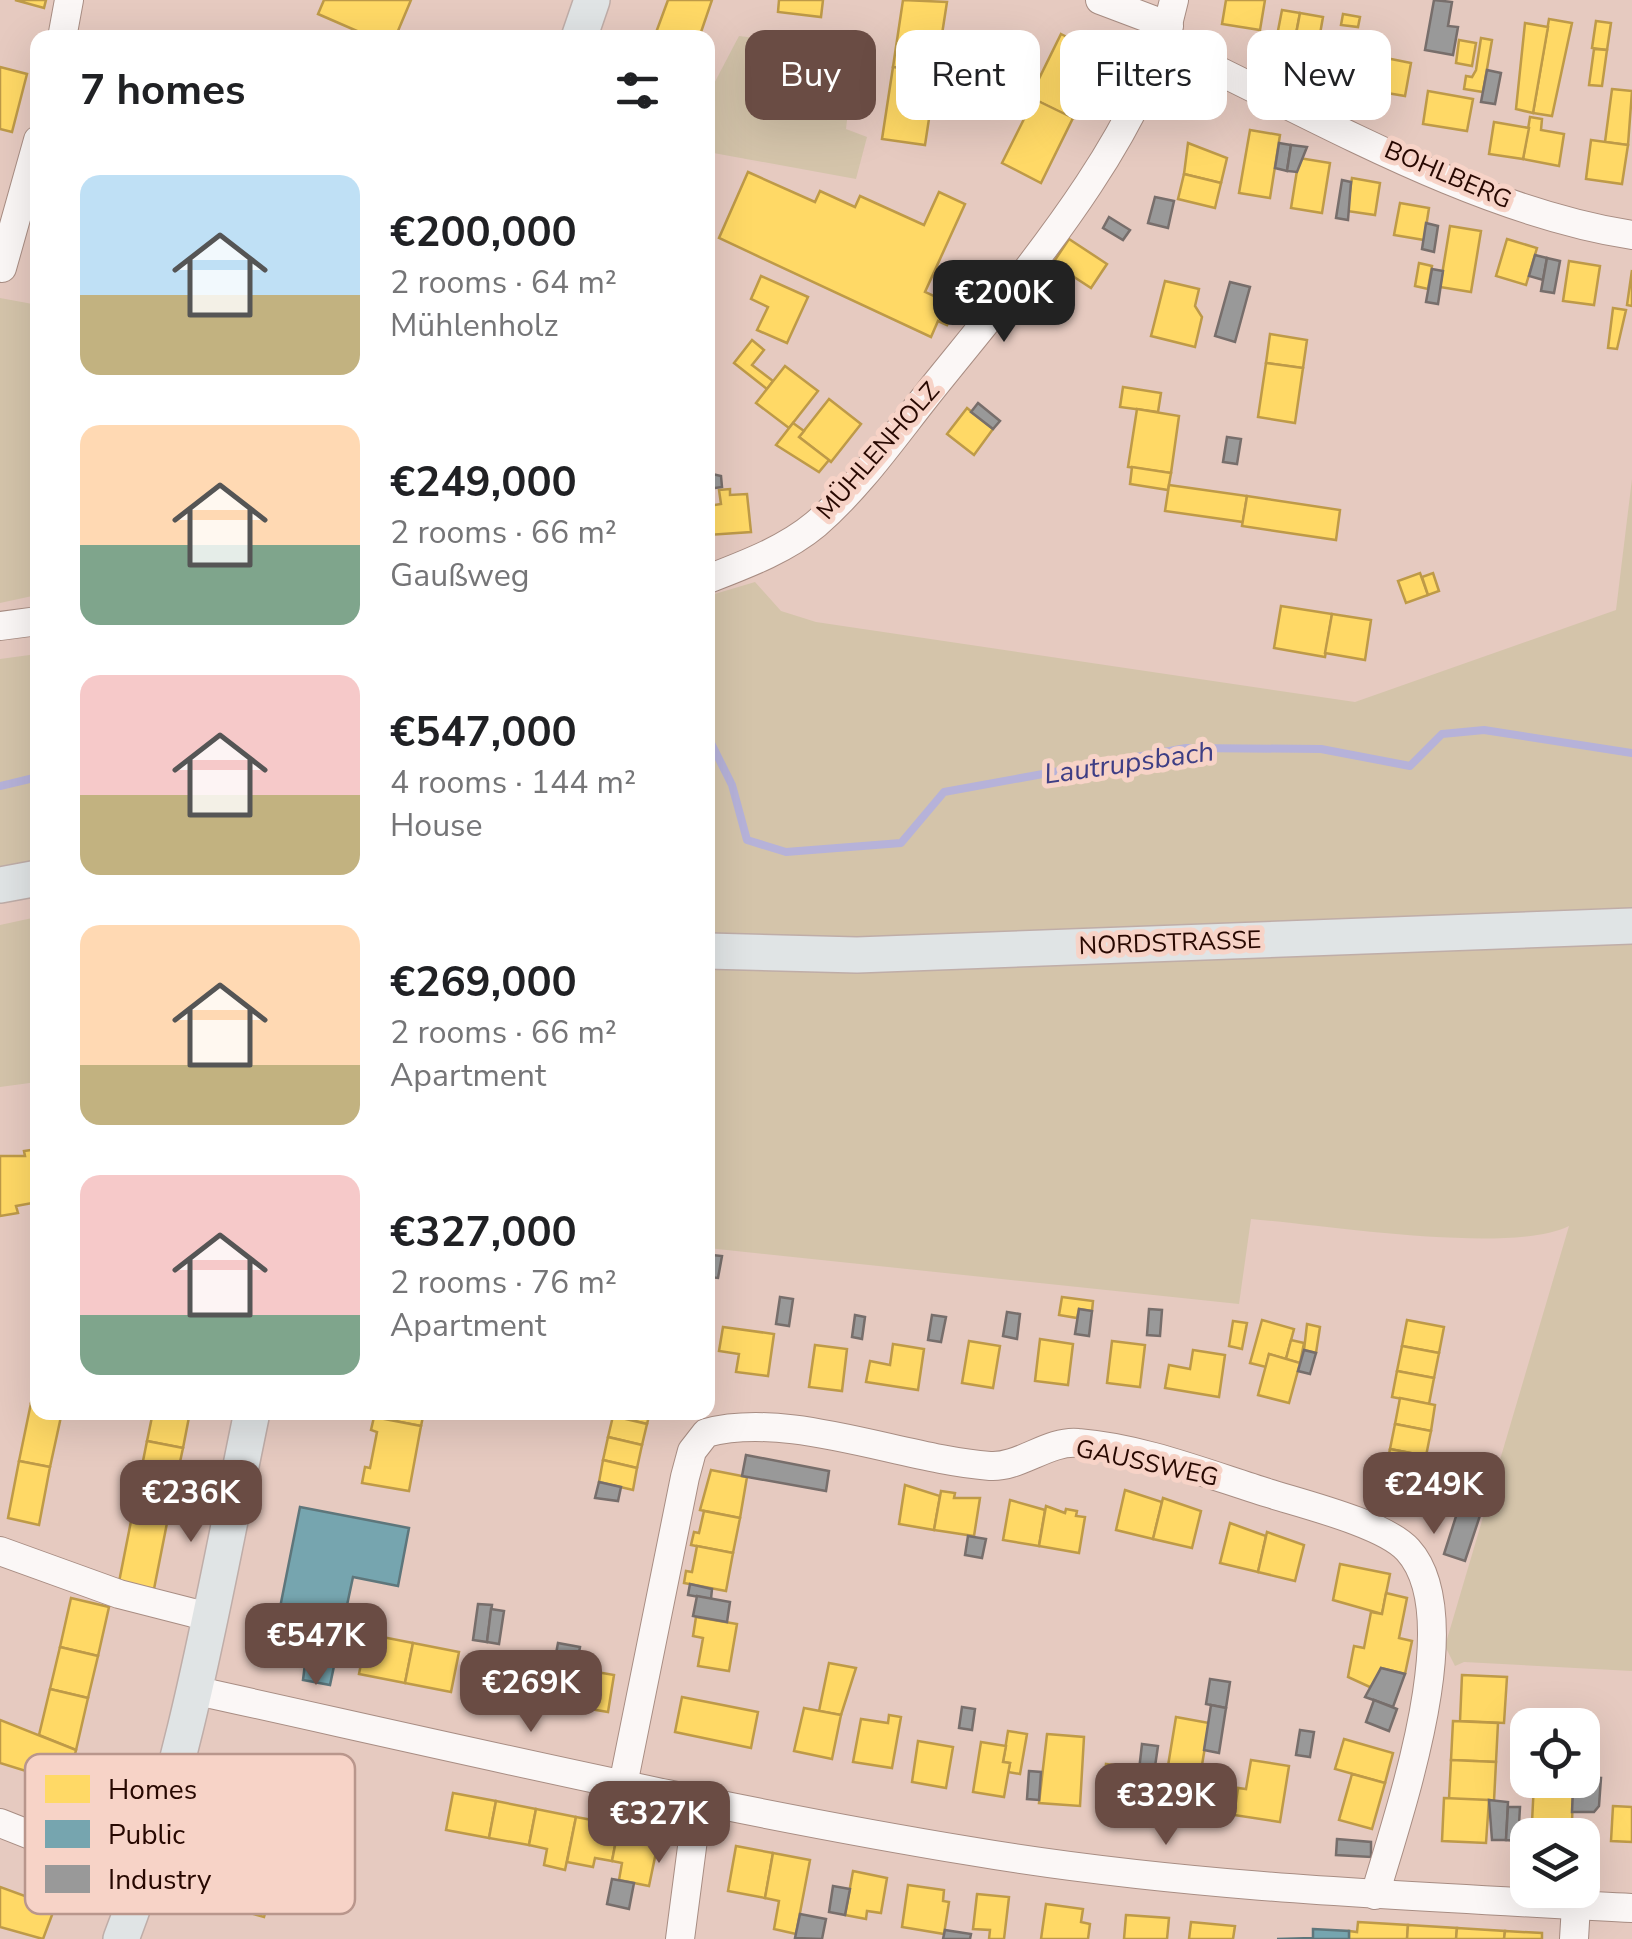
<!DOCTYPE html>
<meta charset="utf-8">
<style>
body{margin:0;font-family:"Nunito Sans",sans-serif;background:#f6f6f6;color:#202124;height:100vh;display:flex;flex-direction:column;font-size:38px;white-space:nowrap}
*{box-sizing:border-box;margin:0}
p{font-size:32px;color:#757577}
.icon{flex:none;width:55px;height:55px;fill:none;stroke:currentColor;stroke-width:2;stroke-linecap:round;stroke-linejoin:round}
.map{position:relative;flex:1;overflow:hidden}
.panel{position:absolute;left:30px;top:30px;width:685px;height:1390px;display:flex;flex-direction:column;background:#fff;border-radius:20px;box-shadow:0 10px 40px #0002}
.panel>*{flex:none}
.banner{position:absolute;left:745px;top:30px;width:735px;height:90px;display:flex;gap:20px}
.tools{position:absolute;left:1510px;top:1708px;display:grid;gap:20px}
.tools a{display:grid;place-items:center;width:90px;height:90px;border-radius:20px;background:#fff;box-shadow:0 10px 40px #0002;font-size:50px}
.price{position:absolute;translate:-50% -85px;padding:0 22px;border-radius:20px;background:#6a4c44;color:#fff;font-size:32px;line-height:65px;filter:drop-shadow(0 2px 5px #0008)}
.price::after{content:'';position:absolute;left:50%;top:60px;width:30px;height:22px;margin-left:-15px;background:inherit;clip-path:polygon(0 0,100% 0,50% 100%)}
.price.active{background:#222;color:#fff}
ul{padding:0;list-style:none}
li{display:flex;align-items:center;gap:30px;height:250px;padding:0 50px}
li span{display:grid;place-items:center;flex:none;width:280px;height:200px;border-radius:20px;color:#555}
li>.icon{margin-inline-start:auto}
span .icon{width:120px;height:120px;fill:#fffc;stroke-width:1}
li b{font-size:42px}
h2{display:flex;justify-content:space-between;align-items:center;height:120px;padding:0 50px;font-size:42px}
.pill{padding:0 35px;border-radius:20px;background:#fff;box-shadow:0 10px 40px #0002;font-size:35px;line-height:90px}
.pill.active{background:#6a4c44;color:#fff}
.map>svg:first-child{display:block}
</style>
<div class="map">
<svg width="1632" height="1939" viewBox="0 0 1632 1939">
<rect width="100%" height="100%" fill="#e6cac0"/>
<g fill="#d4c4aa">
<polygon points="739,36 855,50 846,129 867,137 856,179 708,152 708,95"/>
<polygon points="0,298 38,305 37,595 0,603"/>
<path d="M1632,479V1671L1464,1662L1455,1666L1445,1646L1569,1226C1510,1255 1324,1225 1251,1219L1239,1304L708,1248V596L755,582L781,611L816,622L1355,702L1616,610Z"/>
<polygon points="37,654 37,860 0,868 0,659"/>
<polygon points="37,917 37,1082 0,1087 0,925"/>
</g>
<g fill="#ffd966" stroke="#be9a48" stroke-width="2.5">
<polygon points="15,0 46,0 44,8"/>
<polygon points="324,0 411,0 395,38 373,38 318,14"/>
<polygon points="668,0 712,0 699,38 654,38"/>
<polygon points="779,0 823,0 821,17 778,12"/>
<polygon points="903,0 947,2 936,73 893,67"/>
<polygon points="1226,0 1265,0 1260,30 1222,24"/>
<polygon points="1282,10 1300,13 1294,44 1276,41"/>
<polygon points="1300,13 1323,17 1320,34 1327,35 1322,67 1291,61"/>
<polygon points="1343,14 1360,17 1358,27 1341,25"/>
<polygon points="1549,19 1572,23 1552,116 1533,113"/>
<polygon points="1596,21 1611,23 1607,50 1592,48"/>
<polygon points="1525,23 1548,27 1533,113 1516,109"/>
<polygon points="1061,34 1101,54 1070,117 1030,97"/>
<polygon points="1481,38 1492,40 1483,92 1464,89 1466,76 1472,77 1476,70"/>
<polygon points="1459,40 1476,43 1472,66 1456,63"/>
<polygon points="1594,49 1607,50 1602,86 1589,85"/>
<polygon points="1350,51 1381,57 1375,91 1344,85"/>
<polygon points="1381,57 1411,63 1405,96 1375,91"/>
<polygon points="0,67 27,74 12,132 0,129"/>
<polygon points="893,67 936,73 925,145 882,139"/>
<polygon points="1612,89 1632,91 1628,145 1605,142"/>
<polygon points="1428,91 1473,99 1467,131 1423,124"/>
<polygon points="1034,99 1073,118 1041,183 1002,163"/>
<polygon points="1530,117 1542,119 1541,130 1564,134 1559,166 1523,159"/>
<polygon points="1494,122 1529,128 1523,159 1489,154"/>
<polygon points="1250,130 1280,135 1270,198 1239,193"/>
<polygon points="1591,140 1628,145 1622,184 1586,179"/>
<polygon points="1188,143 1227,158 1221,183 1184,174"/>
<polygon points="1299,158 1330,163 1322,213 1291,208"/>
<polygon points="748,172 815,202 820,191 855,207 860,196 924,225 939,192 965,204 925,292 956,306 947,325 938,321 931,337 719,238"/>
<polygon points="1184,174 1221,183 1215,208 1178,199"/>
<polygon points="1352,178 1380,183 1375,215 1347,211"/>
<polygon points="1400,203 1429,208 1424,240 1394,235"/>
<polygon points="1450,226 1481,231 1471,292 1440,287"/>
<polygon points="1069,239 1107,264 1091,288 1071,275 1064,287 1052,280 1060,267 1053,263"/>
<polygon points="1507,239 1537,248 1526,285 1496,276"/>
<polygon points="1569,261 1600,266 1594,305 1563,301"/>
<polygon points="1419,263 1432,266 1428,289 1415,286"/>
<polygon points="1632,270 1632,306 1627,305"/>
<polygon points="761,276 808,297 787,343 757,330 768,307 751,299"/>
<polygon points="1165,281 1199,289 1195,306 1202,317 1195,347 1151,336"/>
<polygon points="1613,308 1626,310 1617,349 1608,348"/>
<polygon points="1270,334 1307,340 1303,368 1266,363"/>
<polygon points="752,340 764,350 752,365 773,381 767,389 734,363"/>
<polygon points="1266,363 1303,368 1295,423 1258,417"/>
<polygon points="785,366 818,391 789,428 756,403"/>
<polygon points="1123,387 1161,393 1158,412 1120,407"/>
<polygon points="829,399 861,424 831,462 799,437"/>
<polygon points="967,408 993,429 974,455 947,434"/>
<polygon points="1137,409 1179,416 1171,473 1128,467"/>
<polygon points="793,423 804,431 799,437 829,460 819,472 776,445"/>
<polygon points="1132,467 1171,473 1168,490 1130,484"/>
<polygon points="1169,485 1247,496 1243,522 1165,511"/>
<polygon points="730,489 730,495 747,494 751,532 708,535 708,506 721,504 719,490"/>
<polygon points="1247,496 1340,510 1336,540 1242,526"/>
<polygon points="1420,573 1428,595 1406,603 1398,581"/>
<polygon points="1433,573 1439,591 1428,595 1422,577"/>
<polygon points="1281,606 1332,614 1325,657 1274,648"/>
<polygon points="1332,614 1371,620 1365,660 1325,653"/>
<polygon points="38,1149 38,1202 16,1206 18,1213 0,1216 0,1156 25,1156 24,1151"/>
<polygon points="1062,1297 1093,1301 1092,1311 1079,1309 1077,1318 1059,1315"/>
<polygon points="1262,1320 1294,1329 1286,1359 1269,1354 1266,1367 1250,1363"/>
<polygon points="1407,1320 1444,1327 1439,1353 1402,1346"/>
<polygon points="1233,1321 1247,1323 1242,1349 1229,1346"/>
<polygon points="1307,1324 1320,1327 1316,1353 1304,1350"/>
<polygon points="723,1327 774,1334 768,1376 736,1372 739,1354 719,1351"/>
<polygon points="1040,1339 1073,1344 1068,1385 1035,1381"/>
<polygon points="1291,1340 1304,1343 1300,1363 1286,1359"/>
<polygon points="969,1341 1000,1346 993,1388 962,1383"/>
<polygon points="1112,1341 1145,1345 1140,1387 1107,1383"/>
<polygon points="893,1344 924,1349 918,1390 866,1382 870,1361 890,1365"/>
<polygon points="815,1345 847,1349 842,1391 809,1387"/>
<polygon points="1402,1346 1439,1353 1434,1378 1397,1371"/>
<polygon points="1193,1350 1225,1355 1219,1397 1165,1388 1169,1365 1190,1369"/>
<polygon points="1269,1354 1300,1363 1289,1403 1258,1395"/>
<polygon points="38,1369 38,1405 31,1403"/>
<polygon points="1397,1371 1434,1378 1429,1404 1392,1397"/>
<polygon points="1400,1398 1435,1405 1431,1431 1395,1424"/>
<polygon points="31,1403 38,1405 38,1412 62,1412 50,1467 19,1461"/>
<polygon points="153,1412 190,1412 183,1448 147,1441"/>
<polygon points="375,1412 424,1412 421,1426 374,1417"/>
<polygon points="614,1412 650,1412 647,1424 613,1416"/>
<polygon points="613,1416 647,1424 642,1445 608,1437"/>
<polygon points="374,1417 421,1426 409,1491 362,1483 365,1467 370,1468 377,1432 371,1430"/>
<polygon points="1395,1424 1431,1431 1426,1456 1390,1449"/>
<polygon points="608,1437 642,1445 637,1468 603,1460"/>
<polygon points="147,1441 183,1448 168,1518 133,1511"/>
<polygon points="1390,1449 1426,1456 1421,1481 1385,1474"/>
<polygon points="603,1460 637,1468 633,1490 599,1482"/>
<polygon points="19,1461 50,1467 39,1525 8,1518"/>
<polygon points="711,1470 747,1477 740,1518 700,1510"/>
<polygon points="1385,1474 1421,1481 1416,1507 1380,1500"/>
<polygon points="905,1485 940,1496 934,1530 899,1524"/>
<polygon points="1125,1490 1162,1502 1153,1539 1116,1530"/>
<polygon points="941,1491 955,1493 954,1498 980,1498 974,1536 934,1530"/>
<polygon points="1163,1498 1201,1511 1192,1548 1153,1539"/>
<polygon points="1010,1500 1045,1510 1039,1546 1003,1540"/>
<polygon points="1046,1506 1065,1513 1066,1509 1077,1511 1076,1516 1085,1517 1079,1553 1039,1546"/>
<polygon points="133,1511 168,1518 154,1589 119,1582"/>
<polygon points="704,1511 740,1518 733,1553 691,1545 694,1532 699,1533"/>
<polygon points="1230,1523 1266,1536 1258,1572 1220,1563"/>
<polygon points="1267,1532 1304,1545 1295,1581 1258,1572"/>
<polygon points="697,1546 733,1553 726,1591 684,1583 686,1571 692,1572"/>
<polygon points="1340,1564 1390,1574 1382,1614 1333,1600"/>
<polygon points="1386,1593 1407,1598 1399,1638 1412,1641 1405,1674 1381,1668 1372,1688 1348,1677 1354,1646 1364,1648 1371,1612 1382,1614"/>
<polygon points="71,1598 109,1607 98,1656 60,1647"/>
<polygon points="696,1617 737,1624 729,1671 698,1666 703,1638 693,1636"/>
<polygon points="367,1634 413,1643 405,1683 359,1674"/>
<polygon points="413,1643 459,1652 451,1692 405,1683"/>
<polygon points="60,1647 98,1656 88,1698 50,1689"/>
<polygon points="501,1654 542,1662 533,1710 492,1702"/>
<polygon points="829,1663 856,1668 841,1715 819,1711"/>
<polygon points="568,1667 614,1675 608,1712 561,1704"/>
<polygon points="1462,1675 1507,1677 1504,1723 1460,1721"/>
<polygon points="50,1689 88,1698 76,1750 39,1735"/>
<polygon points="682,1697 758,1712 751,1748 675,1732"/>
<polygon points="804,1708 841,1715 832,1759 794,1751"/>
<polygon points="889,1715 901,1717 892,1768 853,1762 861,1719 888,1723"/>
<polygon points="1176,1717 1209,1723 1199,1783 1166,1778"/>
<polygon points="0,1720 76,1750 68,1784 0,1763"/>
<polygon points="1453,1721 1498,1723 1496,1762 1451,1760"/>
<polygon points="1008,1731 1027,1734 1020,1774 1008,1772 1010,1763 1003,1762"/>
<polygon points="1047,1734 1084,1737 1080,1806 1039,1803"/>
<polygon points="1344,1739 1393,1753 1385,1783 1335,1769"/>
<polygon points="918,1741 953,1747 946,1788 912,1782"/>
<polygon points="981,1742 1006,1746 1003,1762 1010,1763 1004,1797 973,1792"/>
<polygon points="1251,1760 1289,1766 1280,1822 1234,1815 1238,1788 1246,1789"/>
<polygon points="1451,1760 1496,1762 1494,1801 1449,1799"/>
<polygon points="1106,1764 1139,1768 1134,1809 1101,1805"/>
<polygon points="1352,1774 1385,1783 1372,1829 1339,1820"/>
<polygon points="1534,1783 1573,1785 1572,1824 1532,1822"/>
<polygon points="453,1793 496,1801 489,1838 446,1830"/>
<polygon points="1444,1798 1489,1800 1486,1843 1442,1841"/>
<polygon points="496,1801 536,1809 529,1845 489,1838"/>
<polygon points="1613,1806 1632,1807 1632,1842 1611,1841"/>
<polygon points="536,1809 576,1817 565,1870 544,1865 547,1849 529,1845"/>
<polygon points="576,1817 619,1825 612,1861 595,1858 593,1867 567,1862"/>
<polygon points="619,1825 660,1833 649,1886 619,1880 622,1863 612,1861"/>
<polygon points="736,1846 773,1853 765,1898 728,1891"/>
<polygon points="773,1853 810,1860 796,1934 774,1929 779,1901 765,1898"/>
<polygon points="853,1871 887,1878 881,1913 867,1911 866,1919 845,1915"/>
<polygon points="232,1877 272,1889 264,1917 224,1906"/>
<polygon points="908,1885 944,1890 943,1901 949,1902 944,1934 902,1927"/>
<polygon points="0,1887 55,1907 43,1939 0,1927"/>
<polygon points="977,1894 1009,1897 1004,1939 989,1939 990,1930 973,1929"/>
<polygon points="1046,1904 1083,1909 1081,1922 1090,1924 1088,1939 1041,1939"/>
<polygon points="1126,1915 1169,1918 1167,1939 1124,1939"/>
<polygon points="1191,1922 1235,1926 1233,1939 1189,1939"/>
<polygon points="1358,1922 1408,1925 1407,1939 1349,1939 1349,1931 1357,1932"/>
<polygon points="1408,1925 1457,1928 1456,1939 1407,1939"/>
<polygon points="1457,1928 1505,1931 1504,1939 1456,1939"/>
<polygon points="1505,1931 1542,1933 1542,1939 1504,1939"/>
</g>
<g fill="#76a5af" stroke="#5e767b" stroke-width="2.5">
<polygon points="300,1507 409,1528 398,1586 353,1577 330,1685 303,1680 305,1664 270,1658"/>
<polygon points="1313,1929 1349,1931 1349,1939 1277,1939 1313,1938"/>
</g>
<g fill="#999" stroke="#776e6b" stroke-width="2.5">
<polygon points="1434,0 1452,2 1448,26 1458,27 1453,55 1425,50"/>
<polygon points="1325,46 1335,48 1330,73 1321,71"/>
<polygon points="1487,70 1501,73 1495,104 1481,102"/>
<polygon points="1279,143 1291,145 1287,171 1275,168"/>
<polygon points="1291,145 1307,147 1297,172 1287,171"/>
<polygon points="1342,180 1351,182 1348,220 1336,218"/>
<polygon points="1155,197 1174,201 1168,228 1148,223"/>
<polygon points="1109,217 1130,230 1123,240 1103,228"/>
<polygon points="1426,223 1438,226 1434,252 1422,249"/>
<polygon points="1535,255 1547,258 1543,280 1529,276"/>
<polygon points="1547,258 1560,261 1554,293 1541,291"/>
<polygon points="1432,269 1443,271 1438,304 1426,302"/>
<polygon points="1230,282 1250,287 1235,342 1215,336"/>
<polygon points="1056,284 1073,296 1067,306 1049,294"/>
<polygon points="978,403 1000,421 993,429 971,412"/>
<polygon points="1227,437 1241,439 1237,464 1223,462"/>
<polygon points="708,473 721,476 722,487 708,489"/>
<polygon points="712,1255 722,1256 718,1278 708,1277"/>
<polygon points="780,1297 793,1299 789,1326 776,1324"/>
<polygon points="1079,1309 1092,1311 1089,1336 1075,1334"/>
<polygon points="1149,1309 1162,1310 1160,1336 1147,1335"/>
<polygon points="1007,1312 1020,1314 1017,1339 1003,1336"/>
<polygon points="855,1315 865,1317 862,1339 852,1337"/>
<polygon points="932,1315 946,1317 941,1342 928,1340"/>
<polygon points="1304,1350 1316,1353 1310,1374 1298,1371"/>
<polygon points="746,1455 829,1471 826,1491 742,1476"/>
<polygon points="1473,1463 1495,1470 1465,1561 1444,1554"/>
<polygon points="599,1482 621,1487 618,1501 595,1498"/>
<polygon points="968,1536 986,1539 982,1558 965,1555"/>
<polygon points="690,1584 712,1589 711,1599 688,1595"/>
<polygon points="697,1596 730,1602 727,1622 693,1616"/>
<polygon points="478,1604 492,1605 487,1642 473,1640"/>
<polygon points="491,1609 504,1611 499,1644 487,1642"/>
<polygon points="558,1643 580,1647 576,1668 554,1664"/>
<polygon points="1381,1668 1405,1674 1393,1707 1365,1697"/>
<polygon points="1210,1679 1230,1682 1226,1708 1206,1704"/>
<polygon points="1374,1700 1397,1709 1389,1731 1366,1722"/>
<polygon points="1211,1705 1226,1708 1219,1753 1204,1750"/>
<polygon points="962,1707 975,1709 972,1730 959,1728"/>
<polygon points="1300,1730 1314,1732 1310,1757 1296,1755"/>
<polygon points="1142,1744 1158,1746 1153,1780 1138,1779"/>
<polygon points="1029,1771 1041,1772 1039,1800 1027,1799"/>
<polygon points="1582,1777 1601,1778 1599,1806 1594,1812 1572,1812 1573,1790 1577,1790"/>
<polygon points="1489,1800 1508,1802 1506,1840 1492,1840"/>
<polygon points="1508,1807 1520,1807 1518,1841 1506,1840"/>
<polygon points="1337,1839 1371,1842 1371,1857 1336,1855"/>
<polygon points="612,1879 634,1883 629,1909 607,1904"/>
<polygon points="833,1886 850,1889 845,1915 829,1912"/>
<polygon points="800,1914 826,1919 822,1939 795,1938"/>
<polygon points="945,1930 971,1934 970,1939 943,1939"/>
</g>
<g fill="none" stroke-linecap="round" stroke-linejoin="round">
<g stroke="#b6b2d9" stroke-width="8">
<polyline points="708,737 732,785 747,840 786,852 901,843 944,792 1186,748 1321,749 1410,766 1442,734 1484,730 1632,753"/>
<polyline points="0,786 38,777"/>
</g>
<defs>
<g id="minor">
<polyline points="1100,0 1169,26"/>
<polyline points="62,38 69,0"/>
<path d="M1163,44C1309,112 1472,210 1632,235"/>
<polyline points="2,268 38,140"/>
<path d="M708,579C744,565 785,550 816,524C862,484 897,432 935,385C1021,278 1145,136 1174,0"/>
<polyline points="0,626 38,621"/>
<polyline points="0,1551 119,1594 209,1617"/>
<path d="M193,1690C452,1747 709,1808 970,1851C1189,1888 1411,1896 1632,1908"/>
<path d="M623,1785L685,1477L692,1451L706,1433C790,1410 904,1460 990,1466C1019,1468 1049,1440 1078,1443C1142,1448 1207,1474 1268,1493C1303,1504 1385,1524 1408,1550C1469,1617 1397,1817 1375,1895"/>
<polyline points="0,1823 61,1847 149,1868"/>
<polyline points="680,1939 698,1801"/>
<polyline points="1574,1939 1576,1905"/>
</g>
<g id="major">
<polyline points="579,38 592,0"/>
<polyline points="0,885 38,878"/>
<polyline points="708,951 857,955 1632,926"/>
<path d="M121,1939C186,1770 215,1589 252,1412"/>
</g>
</defs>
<use href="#minor" stroke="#a88d83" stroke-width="30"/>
<use href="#major" stroke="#bfada8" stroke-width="38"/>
<use href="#minor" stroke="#fbf7f6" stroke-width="28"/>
<use href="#major" stroke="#e0e4e5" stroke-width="35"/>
</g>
<g text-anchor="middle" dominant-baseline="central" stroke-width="10" stroke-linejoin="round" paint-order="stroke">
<g font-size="25" fill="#270801" stroke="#f7d3c7">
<text transform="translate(1448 175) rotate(23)">BOHLBERG</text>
<text transform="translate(878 451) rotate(-49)">MÜHLENHOLZ</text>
<text transform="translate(1170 943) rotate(-2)">NORDSTRASSE</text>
<text transform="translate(1147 1463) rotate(12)">GAUSSWEG</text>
</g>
<g font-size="28" font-style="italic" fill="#3e3e85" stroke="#f7d3c7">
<text transform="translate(1129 763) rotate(-8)">Lautrupsbach</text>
</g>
</g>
<rect x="25" y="1754" width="330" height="160" rx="15" fill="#f7d3c7" stroke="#b9968c" stroke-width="2.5"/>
<rect x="45" y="1775" width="45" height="28" fill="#ffd966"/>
<rect x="45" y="1820" width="45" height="28" fill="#76a5af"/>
<rect x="45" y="1865" width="45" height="28" fill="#999"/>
<g font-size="28" fill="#270801">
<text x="108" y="1799">Homes</text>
<text x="108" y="1844">Public</text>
<text x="108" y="1889">Industry</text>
</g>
</svg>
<div class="tools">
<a><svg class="icon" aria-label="locate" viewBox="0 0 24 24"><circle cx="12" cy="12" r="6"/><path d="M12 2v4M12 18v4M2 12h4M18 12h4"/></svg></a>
<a><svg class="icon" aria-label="layers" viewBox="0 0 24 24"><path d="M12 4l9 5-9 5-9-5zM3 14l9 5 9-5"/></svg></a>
</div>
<b class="price active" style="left:1004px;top:345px">€200K</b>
<b class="price" style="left:1434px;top:1537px">€249K</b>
<b class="price" style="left:191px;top:1545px">€236K</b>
<b class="price" style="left:316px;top:1688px">€547K</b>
<b class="price" style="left:531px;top:1735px">€269K</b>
<b class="price" style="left:1166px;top:1848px">€329K</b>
<b class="price" style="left:659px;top:1866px">€327K</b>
<div class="banner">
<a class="pill active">Buy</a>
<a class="pill">Rent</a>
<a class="pill">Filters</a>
<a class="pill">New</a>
</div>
<section class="panel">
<h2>7 homes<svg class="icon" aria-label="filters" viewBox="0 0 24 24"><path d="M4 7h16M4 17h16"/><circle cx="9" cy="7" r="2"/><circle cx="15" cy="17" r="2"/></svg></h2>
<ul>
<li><span style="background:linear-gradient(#bfe0f5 60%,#c2b280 0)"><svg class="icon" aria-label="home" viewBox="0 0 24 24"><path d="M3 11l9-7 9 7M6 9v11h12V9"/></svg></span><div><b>€200,000</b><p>2 rooms · 64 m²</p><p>Mühlenholz</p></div></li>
<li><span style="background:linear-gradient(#ffd9b3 60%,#7fa58c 0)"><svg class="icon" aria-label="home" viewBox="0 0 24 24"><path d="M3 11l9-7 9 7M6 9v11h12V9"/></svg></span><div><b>€249,000</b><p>2 rooms · 66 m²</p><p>Gaußweg</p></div></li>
<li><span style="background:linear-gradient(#f6c9c9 60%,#c2b280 0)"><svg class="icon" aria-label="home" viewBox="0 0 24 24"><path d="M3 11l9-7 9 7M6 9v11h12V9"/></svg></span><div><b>€547,000</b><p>4 rooms · 144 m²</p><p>House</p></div></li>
<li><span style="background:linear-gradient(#ffd9b3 70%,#c2b280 0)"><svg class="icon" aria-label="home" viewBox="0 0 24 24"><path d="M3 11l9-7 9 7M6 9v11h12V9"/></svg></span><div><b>€269,000</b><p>2 rooms · 66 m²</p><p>Apartment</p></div></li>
<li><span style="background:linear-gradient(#f6c9c9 70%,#7fa58c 0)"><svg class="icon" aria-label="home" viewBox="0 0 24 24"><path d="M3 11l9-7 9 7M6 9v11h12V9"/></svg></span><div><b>€327,000</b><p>2 rooms · 76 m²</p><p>Apartment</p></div></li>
</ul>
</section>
</div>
